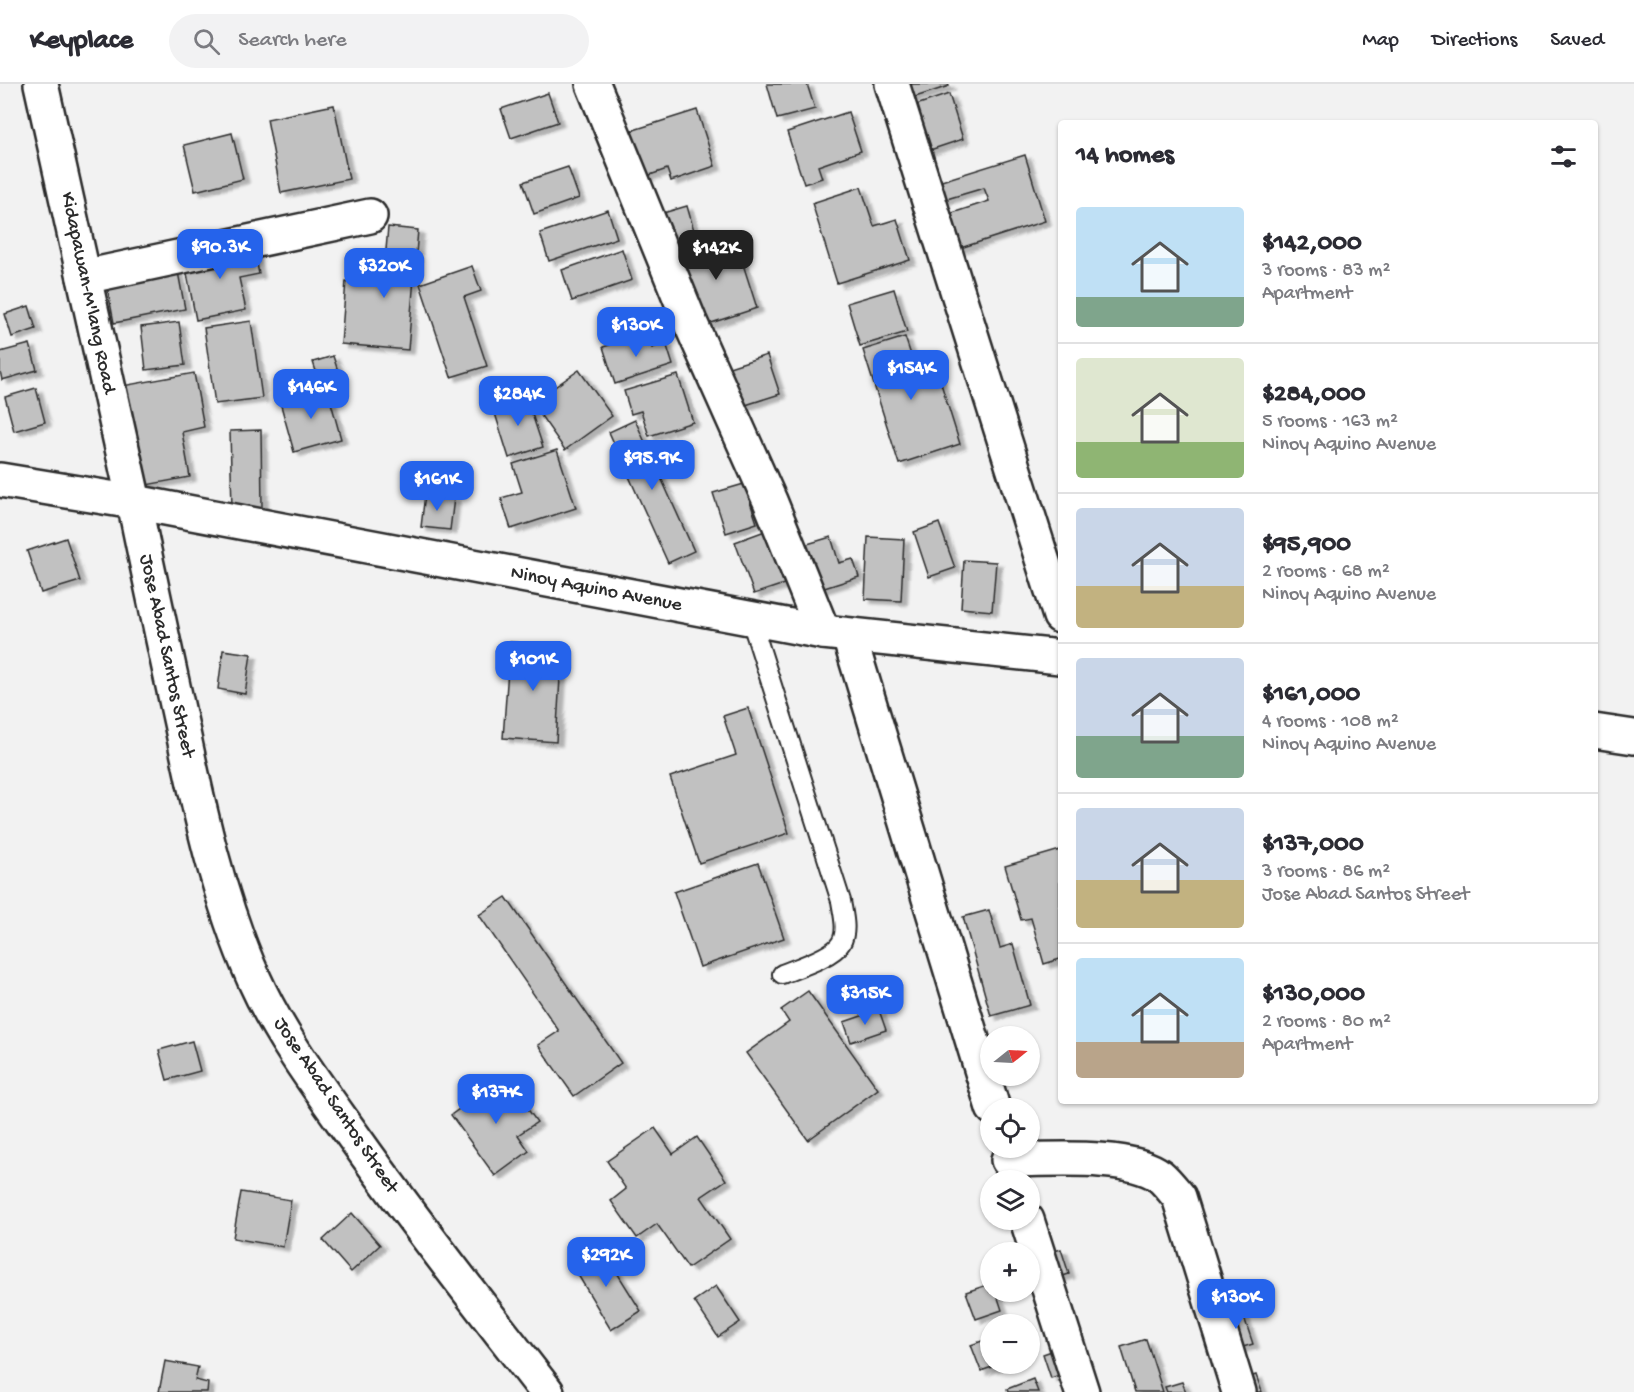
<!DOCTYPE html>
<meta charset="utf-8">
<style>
body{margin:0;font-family:"Gochi Hand",sans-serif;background:#f2f2f3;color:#2b2b33;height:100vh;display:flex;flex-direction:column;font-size:22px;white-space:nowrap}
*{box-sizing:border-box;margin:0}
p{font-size:20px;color:#7c7c81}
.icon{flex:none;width:33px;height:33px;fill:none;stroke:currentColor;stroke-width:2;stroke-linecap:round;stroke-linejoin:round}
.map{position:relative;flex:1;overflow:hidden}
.drawer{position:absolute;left:1058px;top:36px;width:540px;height:984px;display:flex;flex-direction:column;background:#fff;border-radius:6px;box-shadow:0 2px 4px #0004}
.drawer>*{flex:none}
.needle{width:39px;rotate:72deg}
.buttons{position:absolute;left:980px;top:942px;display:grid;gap:12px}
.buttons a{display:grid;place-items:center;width:60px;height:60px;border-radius:50%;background:#fff;box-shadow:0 2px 4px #0004;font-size:30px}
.price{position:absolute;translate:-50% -51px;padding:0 14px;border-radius:12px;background:#2563eb;color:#fff;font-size:20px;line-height:39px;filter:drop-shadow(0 2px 3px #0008)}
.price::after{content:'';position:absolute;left:50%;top:36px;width:18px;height:14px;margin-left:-9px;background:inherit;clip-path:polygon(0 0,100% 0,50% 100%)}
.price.selected{background:#222;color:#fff}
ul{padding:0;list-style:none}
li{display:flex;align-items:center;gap:18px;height:150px;padding:0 18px}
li+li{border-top:2px solid #e1e1e2}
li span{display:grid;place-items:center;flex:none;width:168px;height:120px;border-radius:6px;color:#555}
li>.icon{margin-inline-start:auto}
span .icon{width:72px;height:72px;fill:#fffc;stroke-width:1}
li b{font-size:26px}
h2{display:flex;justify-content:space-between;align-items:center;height:72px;padding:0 18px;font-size:26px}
header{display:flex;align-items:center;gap:36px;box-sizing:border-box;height:84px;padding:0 30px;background:#fff;border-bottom:2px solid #e1e1e2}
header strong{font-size:28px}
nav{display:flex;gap:33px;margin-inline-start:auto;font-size:21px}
.search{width:420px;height:54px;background:#f2f2f3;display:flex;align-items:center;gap:15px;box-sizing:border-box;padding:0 21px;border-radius:33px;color:#7c7c81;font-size:22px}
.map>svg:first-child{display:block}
</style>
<header>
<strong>Keyplace</strong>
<div class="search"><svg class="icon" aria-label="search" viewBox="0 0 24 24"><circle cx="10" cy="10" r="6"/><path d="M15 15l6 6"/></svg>Search here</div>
<nav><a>Map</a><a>Directions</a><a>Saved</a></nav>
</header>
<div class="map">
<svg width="1634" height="1308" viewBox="0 0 1634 1308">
<defs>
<filter id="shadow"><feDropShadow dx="6" dy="4" stdDeviation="1.5" flood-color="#0004"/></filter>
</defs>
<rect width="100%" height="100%" fill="#f2f2f2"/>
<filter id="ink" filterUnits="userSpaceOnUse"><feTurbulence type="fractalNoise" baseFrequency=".0167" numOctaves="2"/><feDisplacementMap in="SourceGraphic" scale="12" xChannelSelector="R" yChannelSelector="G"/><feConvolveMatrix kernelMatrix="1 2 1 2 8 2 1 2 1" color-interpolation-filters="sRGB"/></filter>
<g filter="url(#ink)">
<g fill="#c1c1c1" stroke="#2b2b2b" stroke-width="1.5" filter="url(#shadow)">
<polygon points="767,0 807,0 815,25 777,35"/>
<polygon points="901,0 948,0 949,2 906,16"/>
<polygon points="548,9 558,38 511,54 501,25"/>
<polygon points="949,10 963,55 921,69 907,24"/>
<polygon points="334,21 349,95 281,109 267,35"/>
<polygon points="697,26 715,82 671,97 667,85 636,96 621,50"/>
<polygon points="848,28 861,67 818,82 822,94 804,100 787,48"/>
<polygon points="232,49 243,95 195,107 184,61"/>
<polygon points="1025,71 1045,137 951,167 940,133 989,117 984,104 940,117 935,99"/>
<polygon points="568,83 579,114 534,130 523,98"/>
<polygon points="861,103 874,142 897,135 910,176 837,199 812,119"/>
<polygon points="687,122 695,150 661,160 653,132"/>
<polygon points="608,126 617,154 549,177 540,149"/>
<polygon points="388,143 418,146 408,266 341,260 346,197 383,200"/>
<polygon points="734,152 757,224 699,243 675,171"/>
<polygon points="253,160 259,190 239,194 246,226 196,236 184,174"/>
<polygon points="622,165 632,196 572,217 562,186"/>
<polygon points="176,177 185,225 114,239 105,192"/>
<polygon points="472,182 481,207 464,213 487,282 451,293 420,200"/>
<polygon points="894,205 907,248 860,262 847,219"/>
<polygon points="29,222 36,245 12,253 5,230"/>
<polygon points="251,237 262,314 215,320 204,244"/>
<polygon points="179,238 185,281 146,286 141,243"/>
<polygon points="647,249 652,264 666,259 673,281 615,300 603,263"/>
<polygon points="905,253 913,277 932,271 960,360 899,380 863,266"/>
<polygon points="30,260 37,286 2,296 0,287 0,268"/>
<polygon points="767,271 780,310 733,325 720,286"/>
<polygon points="333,272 341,296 321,303 313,278"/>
<polygon points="579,286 612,332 565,366 532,319"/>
<polygon points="194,289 204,343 182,348 190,393 141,402 122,302"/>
<polygon points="678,291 693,338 649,352 641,327 631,330 624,307"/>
<polygon points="36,304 45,338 14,347 5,313"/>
<polygon points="327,304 341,355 294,368 280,318"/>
<polygon points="526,312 543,363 509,374 493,323"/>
<polygon points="635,336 694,467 668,479 609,348"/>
<polygon points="261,346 262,424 232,425 230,347"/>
<polygon points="557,366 576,424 511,445 501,414 522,408 513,380"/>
<polygon points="744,400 757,439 726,449 713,409"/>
<polygon points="425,410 454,414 450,446 421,443"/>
<polygon points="939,439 955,484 929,493 914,448"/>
<polygon points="765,447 784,500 754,510 735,458"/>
<polygon points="831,453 839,479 853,475 859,493 818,506 804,461"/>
<polygon points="868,453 904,455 901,517 865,515"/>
<polygon points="66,454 80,497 41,509 27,467"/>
<polygon points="964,476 996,478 992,527 961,524"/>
<polygon points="510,558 562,562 556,658 503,654"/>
<polygon points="223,566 251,570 245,610 218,605"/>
<polygon points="748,624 789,749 699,779 670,693 736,671 723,632"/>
<polygon points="1060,766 1060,875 1044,880 1031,834 1021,836 1005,782"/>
<polygon points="758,779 784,854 700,883 674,808"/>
<polygon points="506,813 621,979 574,1012 538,961 559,947 479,831"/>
<polygon points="989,826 1000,864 1013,860 1030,921 991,932 963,833"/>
<polygon points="808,907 878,1005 808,1056 746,969 789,938 781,926"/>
<polygon points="879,926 886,946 851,958 844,938"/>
<polygon points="192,957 200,987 167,996 159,966"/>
<polygon points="504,992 537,1038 518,1051 529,1067 495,1092 451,1031"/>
<polygon points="655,1044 673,1070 697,1053 726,1096 701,1113 730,1155 688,1184 657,1140 637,1154 611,1117 626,1105 607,1077"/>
<polygon points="241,1108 291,1116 283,1163 233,1154"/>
<polygon points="352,1129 380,1161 351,1188 323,1156"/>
<polygon points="601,1163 641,1227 611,1246 572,1181"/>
<polygon points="1061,1165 1069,1190 1047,1197 1039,1172"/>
<polygon points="990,1200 990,1208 996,1208 1002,1226 976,1235 966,1208"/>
<polygon points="716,1202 740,1238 718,1253 694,1217"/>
<polygon points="1241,1224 1253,1260 1230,1267 1218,1231"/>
<polygon points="990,1254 990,1280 1000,1280 981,1287 971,1261"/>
<polygon points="1146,1255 1163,1308 1135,1308 1121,1263"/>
<polygon points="1063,1263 1071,1287 1051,1294 1043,1270"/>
<polygon points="165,1277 198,1283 195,1296 208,1299 207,1308 159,1308"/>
<polygon points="1256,1291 1262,1308 1241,1308 1237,1297"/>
<polygon points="1033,1295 1038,1308 1008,1308 1007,1305"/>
<polygon points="1182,1298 1186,1308 1167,1308 1165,1303"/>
</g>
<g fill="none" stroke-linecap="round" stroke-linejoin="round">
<defs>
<path id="lane" d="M751,536L841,817C843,830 848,847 841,859C833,873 797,884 782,890"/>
<g id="street">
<polyline points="593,0 690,238 770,417 823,548"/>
<polyline points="892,0 1060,532"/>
<polyline points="84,193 370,132"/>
<polyline points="849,552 993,1024"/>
<path d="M1008,1076C1046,1076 1131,1069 1160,1092C1167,1098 1173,1106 1179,1113L1239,1308"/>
<polyline points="1027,1136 1082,1308"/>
</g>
<path id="secondary" d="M134,418C149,492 165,565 181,639C199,725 218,814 254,895C280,953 319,1004 356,1056C417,1142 482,1224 547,1308"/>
<g id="primary">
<polyline points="41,0 134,418"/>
<polyline points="0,396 134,418 823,548 1060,573"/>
<polyline points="1594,647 1634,653"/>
</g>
</defs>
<use href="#lane" stroke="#2b2b2b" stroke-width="22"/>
<use href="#street" stroke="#2b2b2b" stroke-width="38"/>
<use href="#secondary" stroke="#2b2b2b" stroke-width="38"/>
<use href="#primary" stroke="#2b2b2b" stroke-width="38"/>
<use href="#lane" stroke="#fff" stroke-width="18"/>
<use href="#street" stroke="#fff" stroke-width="33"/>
<use href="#secondary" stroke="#fff" stroke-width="33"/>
<use href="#primary" stroke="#fff" stroke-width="33"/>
</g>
</g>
<g text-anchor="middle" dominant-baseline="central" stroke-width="6" stroke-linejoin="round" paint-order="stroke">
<g font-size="20" fill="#2b2b2b" stroke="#fff">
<text transform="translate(87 209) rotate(78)">Kidapawan-M'lang Road</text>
<text transform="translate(596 506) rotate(11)">Ninoy Aquino Avenue</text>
<text transform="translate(166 572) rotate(78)">Jose Abad Santos Street</text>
<text transform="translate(335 1022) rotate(56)">Jose Abad Santos Street</text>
</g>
</g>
</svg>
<div class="buttons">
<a><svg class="needle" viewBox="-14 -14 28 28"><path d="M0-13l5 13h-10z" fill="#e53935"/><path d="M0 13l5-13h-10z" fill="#7c7c81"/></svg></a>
<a><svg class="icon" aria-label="locate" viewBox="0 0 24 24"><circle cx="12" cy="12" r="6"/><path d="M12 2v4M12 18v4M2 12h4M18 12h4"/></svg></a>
<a><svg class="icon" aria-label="layers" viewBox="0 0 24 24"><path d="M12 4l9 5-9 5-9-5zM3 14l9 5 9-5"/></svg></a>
<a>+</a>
<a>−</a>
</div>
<b class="price" style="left:220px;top:196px">$90.3K</b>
<b class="price selected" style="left:716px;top:197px">$142K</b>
<b class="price" style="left:384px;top:215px">$320K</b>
<b class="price" style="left:636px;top:274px">$130K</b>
<b class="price" style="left:911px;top:317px">$154K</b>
<b class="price" style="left:311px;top:336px">$146K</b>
<b class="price" style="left:518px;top:343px">$284K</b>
<b class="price" style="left:652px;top:407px">$95.9K</b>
<b class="price" style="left:437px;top:428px">$161K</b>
<b class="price" style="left:533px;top:608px">$101K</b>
<b class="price" style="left:865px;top:942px">$315K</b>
<b class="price" style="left:496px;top:1041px">$137K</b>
<b class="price" style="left:606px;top:1204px">$292K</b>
<b class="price" style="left:1236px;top:1246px">$130K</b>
<section class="drawer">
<h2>14 homes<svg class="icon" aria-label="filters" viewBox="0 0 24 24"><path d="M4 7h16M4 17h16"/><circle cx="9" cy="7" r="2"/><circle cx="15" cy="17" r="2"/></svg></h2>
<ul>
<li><span style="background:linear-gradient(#bfe0f5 75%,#7fa58c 0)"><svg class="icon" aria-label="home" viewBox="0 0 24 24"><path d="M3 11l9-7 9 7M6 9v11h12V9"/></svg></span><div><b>$142,000</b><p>3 rooms · 83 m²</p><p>Apartment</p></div></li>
<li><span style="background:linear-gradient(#dfe7d0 70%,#8fb573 0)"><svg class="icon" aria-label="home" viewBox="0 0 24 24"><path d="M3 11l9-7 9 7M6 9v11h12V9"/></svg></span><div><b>$284,000</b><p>5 rooms · 163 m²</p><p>Ninoy Aquino Avenue</p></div></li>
<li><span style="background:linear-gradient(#c9d6e8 65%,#c2b280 0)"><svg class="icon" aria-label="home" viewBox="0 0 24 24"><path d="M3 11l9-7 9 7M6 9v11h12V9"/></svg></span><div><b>$95,900</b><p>2 rooms · 68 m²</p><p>Ninoy Aquino Avenue</p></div></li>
<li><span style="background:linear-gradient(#c9d6e8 65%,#7fa58c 0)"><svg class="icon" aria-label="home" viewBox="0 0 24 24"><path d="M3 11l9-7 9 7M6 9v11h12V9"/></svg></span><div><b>$161,000</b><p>4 rooms · 108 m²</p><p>Ninoy Aquino Avenue</p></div></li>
<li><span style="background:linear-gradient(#c9d6e8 60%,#c2b280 0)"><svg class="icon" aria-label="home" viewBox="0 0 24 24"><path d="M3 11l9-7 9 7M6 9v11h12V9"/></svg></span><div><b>$137,000</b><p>3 rooms · 86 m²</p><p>Jose Abad Santos Street</p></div></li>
<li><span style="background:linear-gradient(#bfe0f5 70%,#b9a48a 0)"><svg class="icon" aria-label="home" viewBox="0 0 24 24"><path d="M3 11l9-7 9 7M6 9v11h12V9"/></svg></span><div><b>$130,000</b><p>2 rooms · 80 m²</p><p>Apartment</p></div></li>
</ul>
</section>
</div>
